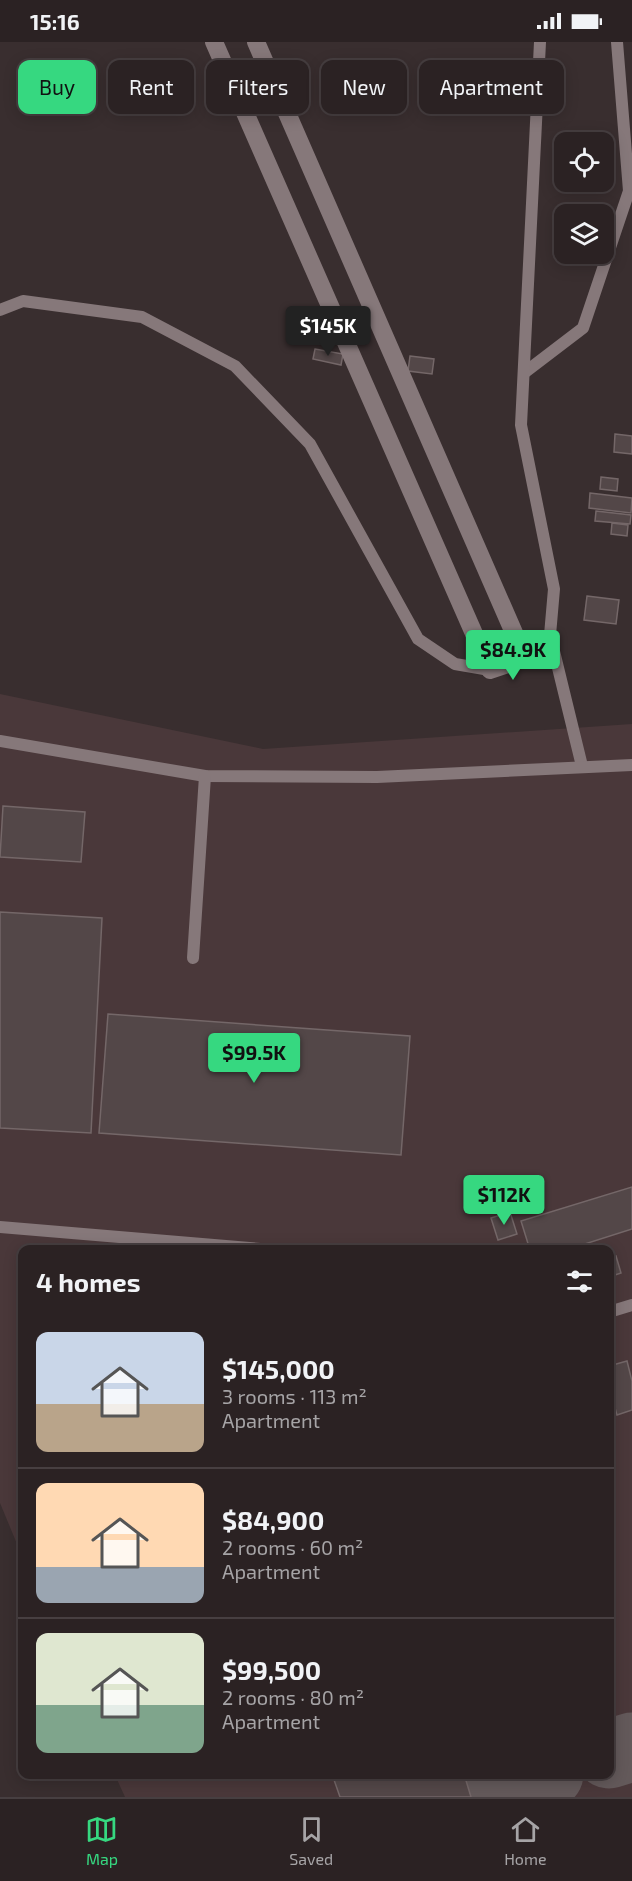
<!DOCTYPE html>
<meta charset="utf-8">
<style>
body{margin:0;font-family:"Exo 2",sans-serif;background:#372f30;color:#f1f3f6;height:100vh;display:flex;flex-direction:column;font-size:22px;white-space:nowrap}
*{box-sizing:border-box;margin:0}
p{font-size:20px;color:#a6a4a6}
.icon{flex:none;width:33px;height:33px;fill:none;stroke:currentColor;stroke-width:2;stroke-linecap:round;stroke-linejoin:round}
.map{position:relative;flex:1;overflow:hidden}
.details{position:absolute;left:18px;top:1203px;width:596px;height:534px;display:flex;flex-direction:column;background:#2b2223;border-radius:12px;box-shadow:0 3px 15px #0003,0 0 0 2px #473f41}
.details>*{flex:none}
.hud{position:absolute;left:18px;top:18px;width:597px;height:54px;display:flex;gap:12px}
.fabs{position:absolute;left:554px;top:90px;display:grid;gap:12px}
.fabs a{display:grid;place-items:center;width:60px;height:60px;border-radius:12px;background:#2b2223;box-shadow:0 3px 15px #0003,0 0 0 2px #473f41;font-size:30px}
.price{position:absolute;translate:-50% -51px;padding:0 14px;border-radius:6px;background:#36d880;color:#111;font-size:20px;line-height:39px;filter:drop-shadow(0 2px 3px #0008)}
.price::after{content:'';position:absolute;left:50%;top:36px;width:18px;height:14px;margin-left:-9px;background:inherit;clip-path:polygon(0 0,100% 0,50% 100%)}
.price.active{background:#222;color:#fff}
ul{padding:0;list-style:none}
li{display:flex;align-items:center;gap:18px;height:150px;padding:0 18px}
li+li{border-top:2px solid #473f41}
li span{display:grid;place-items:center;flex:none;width:168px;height:120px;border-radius:12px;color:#555}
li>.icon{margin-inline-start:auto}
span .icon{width:72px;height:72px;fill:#fffc;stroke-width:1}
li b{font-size:26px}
h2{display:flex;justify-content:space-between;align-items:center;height:72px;padding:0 18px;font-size:26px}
.tag{padding:0 21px;border-radius:12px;background:#2b2223;box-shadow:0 3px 15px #0003,0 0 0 2px #473f41;font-size:21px;line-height:54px}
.tag.active{background:#36d880;color:#111}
.status{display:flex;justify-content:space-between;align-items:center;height:42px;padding:0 30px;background:#2b2223;direction:ltr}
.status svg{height:16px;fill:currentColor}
.tabs{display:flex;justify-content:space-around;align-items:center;height:84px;border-top:2px solid #473f41;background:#2b2223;font-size:16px;color:#a6a4a6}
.tabs a{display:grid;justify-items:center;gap:3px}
.tabs .active{color:#36d880}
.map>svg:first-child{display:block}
</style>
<div class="status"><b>15:16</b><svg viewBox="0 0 49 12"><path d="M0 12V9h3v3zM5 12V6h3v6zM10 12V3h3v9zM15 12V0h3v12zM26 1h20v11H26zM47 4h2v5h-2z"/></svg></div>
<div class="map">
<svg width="632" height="1755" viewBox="0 0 632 1755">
<rect width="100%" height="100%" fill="#392e2f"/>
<polygon fill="#4a383a" points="0,652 263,707 632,682 632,1755 125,1755 115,1733 609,1732 609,1208 22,1208 22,1514 0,1461"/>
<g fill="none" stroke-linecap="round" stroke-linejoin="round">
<g stroke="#63595a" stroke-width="69">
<polyline points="609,1712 632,1705"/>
<polyline points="489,1753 549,1732"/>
</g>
</g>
<g fill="#534748" stroke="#746768" stroke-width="1.5">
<polygon points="315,307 343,312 341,323 313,317"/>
<polygon points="410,314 434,317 432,332 408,329"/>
<polygon points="615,392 632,394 632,412 614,410"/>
<polygon points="601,435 618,437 617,449 600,447"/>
<polygon points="590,451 632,456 631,471 589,466"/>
<polygon points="596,469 631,473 630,482 595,479"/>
<polygon points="612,481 628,483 627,494 611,492"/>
<polygon points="587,554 619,558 616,582 584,578"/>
<polygon points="3,764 85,770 81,820 0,815"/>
<polygon points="0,870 102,876 91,1091 0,1086"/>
<polygon points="108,972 410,994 401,1113 99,1091"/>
<polygon points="632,1145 632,1187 566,1208 530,1208 521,1179"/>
<polygon points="510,1170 517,1192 498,1198 491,1176"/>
<polygon points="616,1214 621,1231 609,1235 609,1217"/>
<polygon points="627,1319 632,1339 632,1368 617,1373 609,1345 609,1324"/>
<polygon points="332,1732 464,1732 471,1755 340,1755"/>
</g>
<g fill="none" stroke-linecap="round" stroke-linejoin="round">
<g stroke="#86787a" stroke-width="12">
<polyline points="0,268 23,259 142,275 235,324 310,402 418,597 455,622 490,628"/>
<polyline points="524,331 583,286 629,149 617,0"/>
<polyline points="550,593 582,724"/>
<polyline points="525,616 550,593 554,547 521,383 540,0"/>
<polyline points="0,699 205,734 377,735 632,723"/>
<polyline points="193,916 205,734"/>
<polyline points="0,1185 273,1208"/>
<polyline points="609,1270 632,1263"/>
</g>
<polyline stroke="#86787a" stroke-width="18" points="214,0 490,628 525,616 256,0"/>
</g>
</svg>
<div class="fabs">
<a><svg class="icon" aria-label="locate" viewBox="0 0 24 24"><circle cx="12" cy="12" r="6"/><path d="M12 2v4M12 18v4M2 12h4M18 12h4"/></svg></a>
<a><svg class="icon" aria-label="layers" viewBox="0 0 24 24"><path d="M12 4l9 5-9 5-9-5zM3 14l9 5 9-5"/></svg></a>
</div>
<b class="price active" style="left:328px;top:315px">$145K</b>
<b class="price" style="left:513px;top:639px">$84.9K</b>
<b class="price" style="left:254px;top:1042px">$99.5K</b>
<b class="price" style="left:504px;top:1184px">$112K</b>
<div class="hud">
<a class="tag active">Buy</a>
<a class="tag">Rent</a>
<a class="tag">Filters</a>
<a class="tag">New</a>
<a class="tag">Apartment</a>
</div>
<section class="details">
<h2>4 homes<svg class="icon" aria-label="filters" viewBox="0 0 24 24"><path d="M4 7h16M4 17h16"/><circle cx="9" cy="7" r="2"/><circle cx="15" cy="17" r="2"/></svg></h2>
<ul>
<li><span style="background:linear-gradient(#c9d6e8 60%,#b9a48a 0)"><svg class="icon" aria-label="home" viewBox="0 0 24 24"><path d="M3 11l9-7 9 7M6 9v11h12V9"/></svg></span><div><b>$145,000</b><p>3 rooms · 113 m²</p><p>Apartment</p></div></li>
<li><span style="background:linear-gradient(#ffd9b3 70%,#9aa5b1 0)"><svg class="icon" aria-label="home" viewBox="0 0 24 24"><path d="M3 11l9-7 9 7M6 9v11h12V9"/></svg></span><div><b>$84,900</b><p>2 rooms · 60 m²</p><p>Apartment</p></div></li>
<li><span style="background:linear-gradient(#dfe7d0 60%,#7fa58c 0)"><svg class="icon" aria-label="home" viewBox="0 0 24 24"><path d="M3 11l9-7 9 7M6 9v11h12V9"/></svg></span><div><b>$99,500</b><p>2 rooms · 80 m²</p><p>Apartment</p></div></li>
</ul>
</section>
</div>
<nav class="tabs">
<a class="active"><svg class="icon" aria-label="map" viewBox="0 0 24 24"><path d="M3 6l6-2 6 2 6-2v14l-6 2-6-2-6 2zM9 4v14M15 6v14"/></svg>Map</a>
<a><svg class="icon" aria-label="saved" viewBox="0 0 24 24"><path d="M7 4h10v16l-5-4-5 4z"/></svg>Saved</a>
<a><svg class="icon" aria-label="home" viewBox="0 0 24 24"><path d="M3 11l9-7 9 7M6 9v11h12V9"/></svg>Home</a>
</nav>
